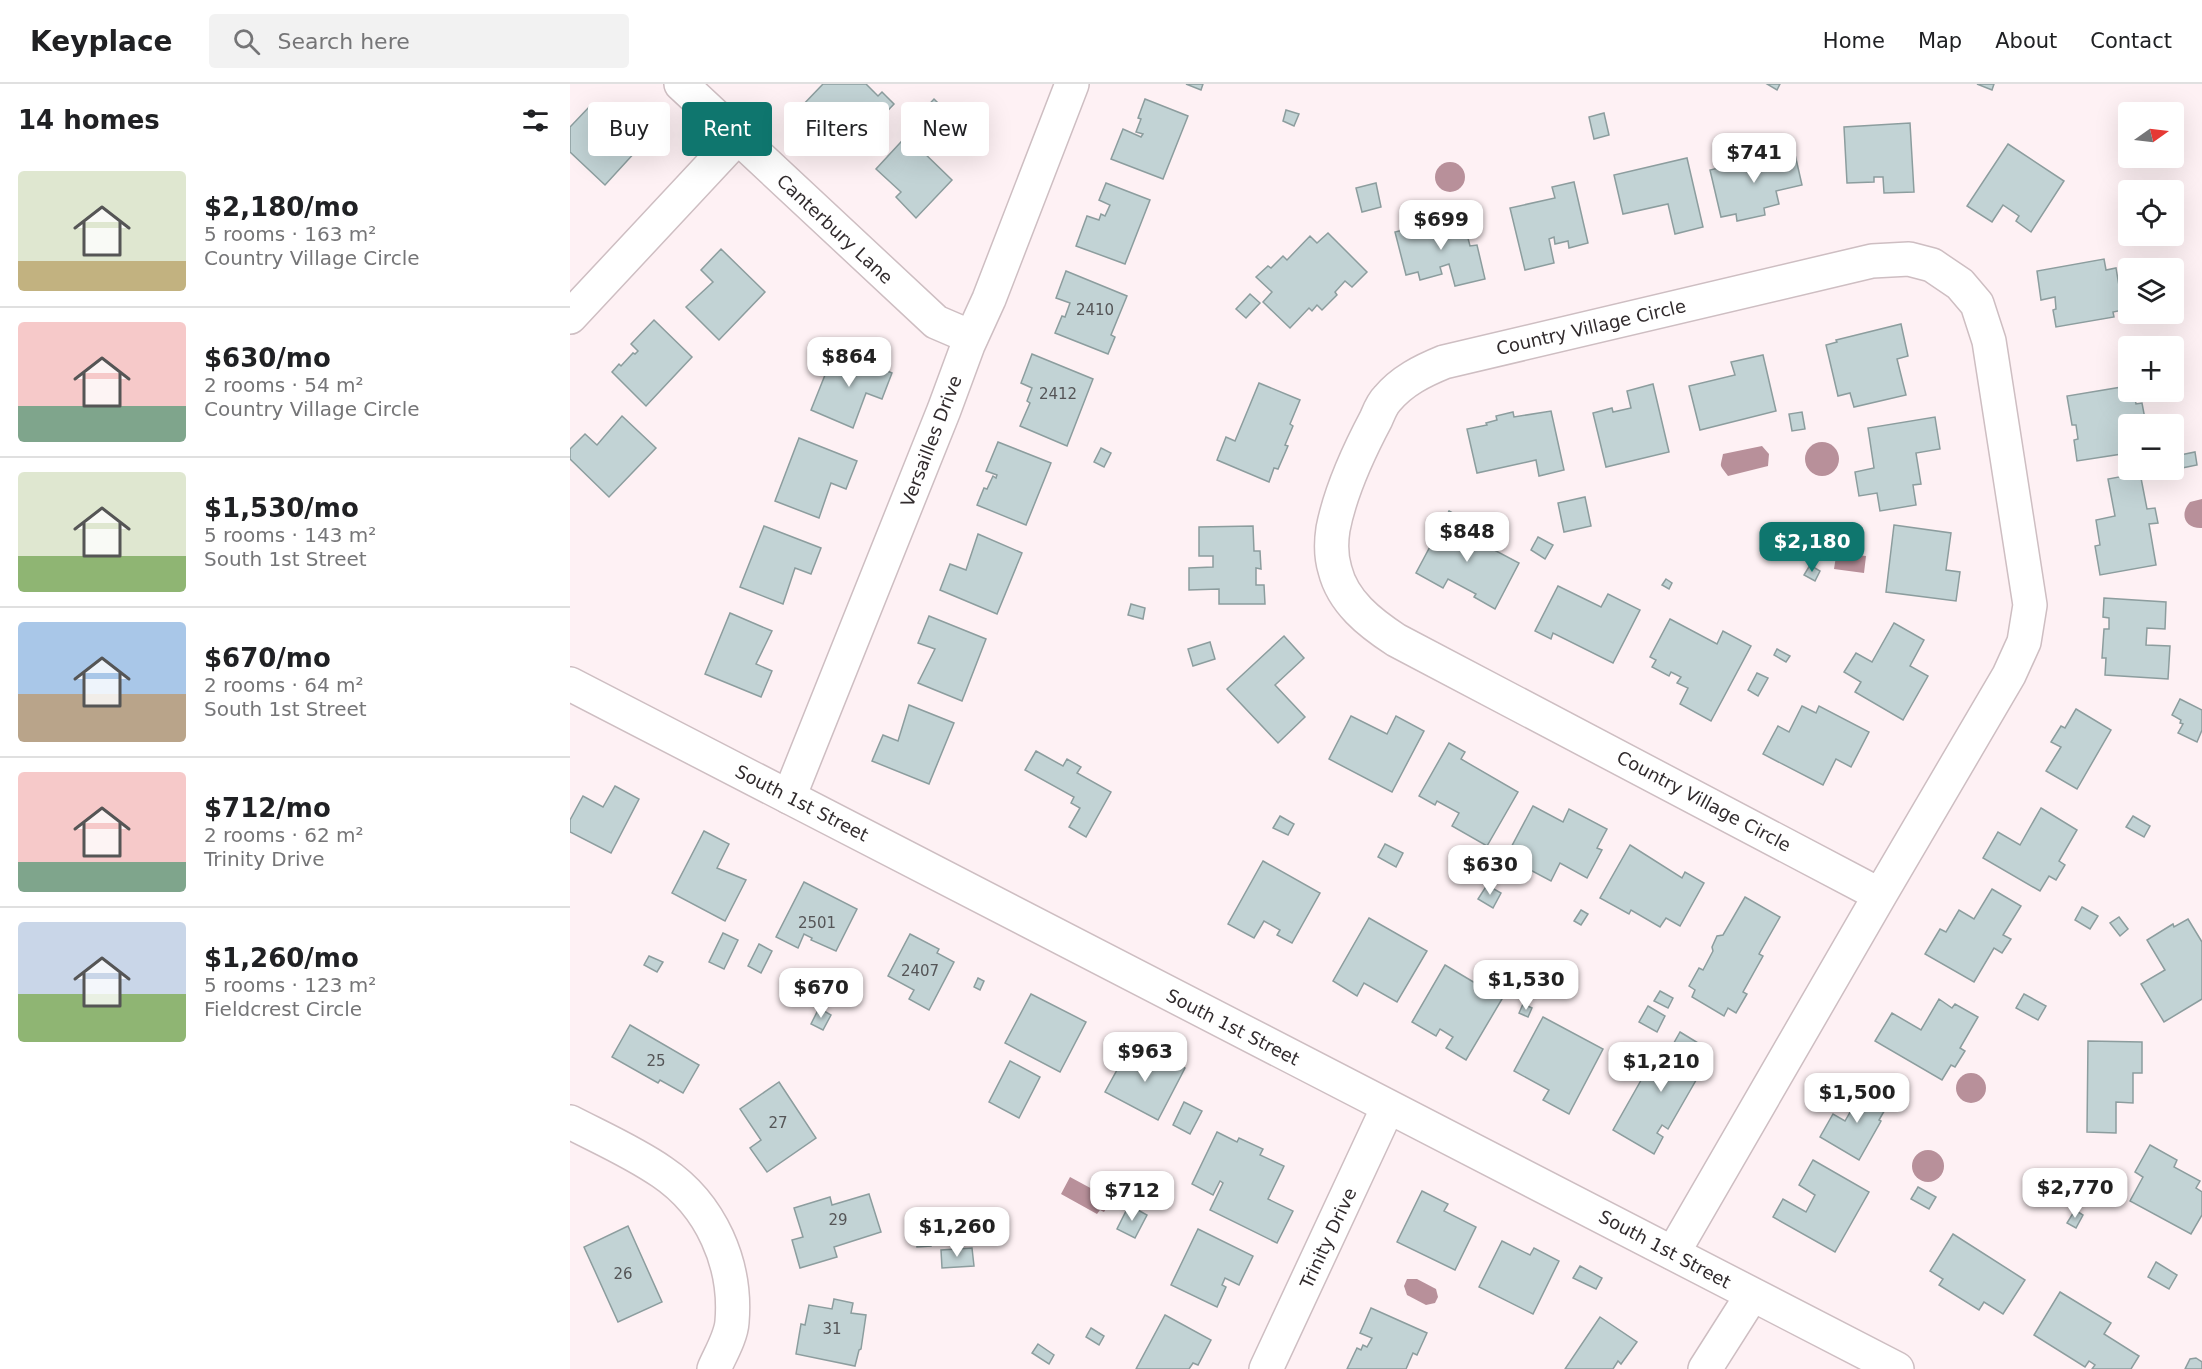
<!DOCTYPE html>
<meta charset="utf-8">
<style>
body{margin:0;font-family:"DejaVu Sans",sans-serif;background:#f2f2f2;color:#202124;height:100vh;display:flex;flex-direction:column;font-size:22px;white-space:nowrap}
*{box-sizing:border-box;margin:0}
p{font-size:20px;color:#757577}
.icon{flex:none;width:33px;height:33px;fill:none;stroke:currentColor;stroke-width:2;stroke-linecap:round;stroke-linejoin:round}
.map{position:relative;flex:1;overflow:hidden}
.drawer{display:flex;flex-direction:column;background:#fff;width:570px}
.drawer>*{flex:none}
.guide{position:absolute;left:18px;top:18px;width:570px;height:54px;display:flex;gap:12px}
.needle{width:39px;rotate:76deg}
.controls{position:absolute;left:1548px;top:18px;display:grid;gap:12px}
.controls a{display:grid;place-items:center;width:66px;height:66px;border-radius:6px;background:#fff;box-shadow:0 6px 24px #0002;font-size:30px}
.price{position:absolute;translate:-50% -51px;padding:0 14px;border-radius:12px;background:#fff;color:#222;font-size:20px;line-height:39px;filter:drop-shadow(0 2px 3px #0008)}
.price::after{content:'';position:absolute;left:50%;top:36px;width:18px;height:14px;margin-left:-9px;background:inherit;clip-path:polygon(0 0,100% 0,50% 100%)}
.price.selected{background:#0f766e;color:#fff}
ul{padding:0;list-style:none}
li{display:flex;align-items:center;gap:18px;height:150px;padding:0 18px}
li+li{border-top:2px solid #e0e0e0}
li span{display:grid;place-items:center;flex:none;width:168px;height:120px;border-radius:6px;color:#555}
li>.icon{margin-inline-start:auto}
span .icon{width:72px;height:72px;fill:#fffc;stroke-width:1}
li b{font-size:26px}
h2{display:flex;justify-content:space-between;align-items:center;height:72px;padding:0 18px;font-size:26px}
.pill{padding:0 21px;border-radius:6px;background:#fff;box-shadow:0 6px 24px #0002;font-size:21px;line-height:54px}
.pill.selected{background:#0f766e;color:#fff}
header{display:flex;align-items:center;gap:36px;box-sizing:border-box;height:84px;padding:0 30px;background:#fff;border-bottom:2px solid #e0e0e0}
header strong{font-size:28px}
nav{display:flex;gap:33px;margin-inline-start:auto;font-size:21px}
.search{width:420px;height:54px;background:#f2f2f2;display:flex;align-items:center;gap:15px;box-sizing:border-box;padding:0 21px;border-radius:6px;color:#757577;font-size:22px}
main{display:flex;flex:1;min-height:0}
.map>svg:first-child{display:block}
</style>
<header>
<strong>Keyplace</strong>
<div class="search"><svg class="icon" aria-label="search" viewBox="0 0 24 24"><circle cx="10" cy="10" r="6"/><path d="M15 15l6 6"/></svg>Search here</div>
<nav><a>Home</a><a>Map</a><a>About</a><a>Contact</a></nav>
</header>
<main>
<section class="drawer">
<h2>14 homes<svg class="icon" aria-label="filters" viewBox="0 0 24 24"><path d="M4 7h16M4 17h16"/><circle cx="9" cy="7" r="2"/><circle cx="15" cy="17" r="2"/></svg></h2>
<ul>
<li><span style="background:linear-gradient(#dfe7d0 75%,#c2b280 0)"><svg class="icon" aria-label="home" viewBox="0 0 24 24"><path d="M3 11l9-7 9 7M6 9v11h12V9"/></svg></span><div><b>$2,180/mo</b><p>5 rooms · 163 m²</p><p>Country Village Circle</p></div></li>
<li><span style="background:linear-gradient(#f6c9c9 70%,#7fa58c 0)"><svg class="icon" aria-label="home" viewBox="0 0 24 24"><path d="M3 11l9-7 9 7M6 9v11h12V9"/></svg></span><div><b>$630/mo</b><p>2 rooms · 54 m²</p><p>Country Village Circle</p></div></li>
<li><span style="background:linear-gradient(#dfe7d0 70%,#8fb573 0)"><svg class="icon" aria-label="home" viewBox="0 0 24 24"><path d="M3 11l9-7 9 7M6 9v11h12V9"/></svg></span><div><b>$1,530/mo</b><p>5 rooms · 143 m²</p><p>South 1st Street</p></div></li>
<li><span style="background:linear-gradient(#a9c7e8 60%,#b9a48a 0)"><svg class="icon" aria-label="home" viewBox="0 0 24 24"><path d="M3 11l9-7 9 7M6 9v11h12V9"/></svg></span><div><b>$670/mo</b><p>2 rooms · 64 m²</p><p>South 1st Street</p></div></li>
<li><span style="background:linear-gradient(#f6c9c9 75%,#7fa58c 0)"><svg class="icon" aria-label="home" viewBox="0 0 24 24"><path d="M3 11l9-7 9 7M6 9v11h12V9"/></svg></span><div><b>$712/mo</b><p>2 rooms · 62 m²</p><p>Trinity Drive</p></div></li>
<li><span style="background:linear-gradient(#c9d6e8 60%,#8fb573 0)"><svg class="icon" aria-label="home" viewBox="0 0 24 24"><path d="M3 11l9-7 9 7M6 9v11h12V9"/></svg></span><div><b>$1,260/mo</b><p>5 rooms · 123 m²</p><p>Fieldcrest Circle</p></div></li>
</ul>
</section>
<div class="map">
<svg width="1632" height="1285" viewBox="0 0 1632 1285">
<rect width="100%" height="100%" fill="#fef1f4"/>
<g fill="#b8909a">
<circle cx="880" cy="93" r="15"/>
<circle cx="1252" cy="375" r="17"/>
<path d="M1192,362L1199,370L1198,382L1158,392C1149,379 1150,385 1153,370Z"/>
<path d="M1632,415V444C1615,445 1609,430 1620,418Z"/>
<polygon points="1271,449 1287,451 1286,468 1288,471 1296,472 1294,489 1264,485 1267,466 1265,465 1266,455"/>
<circle cx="255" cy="905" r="15"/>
<circle cx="1401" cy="1004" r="15"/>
<circle cx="1358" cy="1082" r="16"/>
<polygon points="500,1093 537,1113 534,1118 539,1120 534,1128 530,1126 527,1130 491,1110"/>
<polygon points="837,1195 847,1195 866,1205 868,1213 865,1219 856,1221 837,1211 834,1202"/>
</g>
<g fill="#c2d3d5" stroke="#8c9d9e" stroke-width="1.5">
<polygon points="253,0 296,0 308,12 312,8 324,20 287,59 274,46 275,45 264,35 266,33 263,31 251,44 230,24"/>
<polygon points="616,0 633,0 631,6"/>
<polygon points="1197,0 1210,0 1207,6"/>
<polygon points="1407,0 1424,0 1422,6"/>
<polygon points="364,15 380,31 368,43 352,28"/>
<polygon points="575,15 618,32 593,95 541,75 553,45 571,53 573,50 566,48 571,35 568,34"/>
<polygon points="20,22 34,36 28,42 39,53 56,34 78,54 35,101 0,68 0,43"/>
<polygon points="716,26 729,30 724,42 713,37"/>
<polygon points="1034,29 1039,51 1024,55 1019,33"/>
<polygon points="1340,39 1344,108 1314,109 1313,93 1304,93 1304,98 1277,99 1274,43"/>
<polygon points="341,47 353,59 348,63 382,96 346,134 326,113 331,108 306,85"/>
<polygon points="1438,60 1494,97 1461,148 1446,137 1449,132 1433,121 1422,138 1397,122"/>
<polygon points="1224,66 1232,101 1206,107 1209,120 1194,124 1195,131 1167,137 1166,130 1151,133 1140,86"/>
<polygon points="1117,74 1133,143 1105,150 1098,120 1053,130 1044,91"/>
<polygon points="1004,98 1018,159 999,164 998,157 985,160 984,153 979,155 984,179 955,186 940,124 985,114 982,103"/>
<polygon points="536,99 580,116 555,180 506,162 517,132 529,136 531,130 535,132 540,121 529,116"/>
<polygon points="806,99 811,123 792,128 786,104"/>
<polygon points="892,131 900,162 907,161 915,195 885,202 879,180 870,183 872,190 850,196 848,188 836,191 825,148"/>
<polygon points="758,149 797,188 782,203 775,197 765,208 767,211 752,226 747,221 742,227 739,224 720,244 693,218 702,208 686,193 698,182 701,184 713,172 717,176 740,152 747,159"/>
<polygon points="151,165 195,208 149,256 116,223 143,198 131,186"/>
<polygon points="1534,175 1536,186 1546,184 1553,226 1543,228 1544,233 1486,243 1483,226 1486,225 1485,213 1471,216 1467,187"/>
<polygon points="496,187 557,212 541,251 545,253 538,270 485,249 492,232 495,233 500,219 486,214"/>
<polygon points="680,210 690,219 676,234 666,225"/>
<polygon points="84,236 122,273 76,322 42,288 49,280 51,282 63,269 65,270 68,267 61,260"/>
<polygon points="1331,240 1338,272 1327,275 1336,311 1284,323 1280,309 1268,312 1256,261 1267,258 1266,256"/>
<polygon points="265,266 322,289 312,315 296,309 283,344 241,326"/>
<polygon points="462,270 523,295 497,362 450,342 460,319 457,317 462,304 451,299"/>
<polygon points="1193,271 1206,327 1130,346 1119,302 1165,291 1161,278"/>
<polygon points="689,299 730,316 720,340 723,342 715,361 718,362 708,385 704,384 699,398 647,376 656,353 665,357"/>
<polygon points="1083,300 1099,368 1036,383 1023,329 1042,324 1043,328 1061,324 1057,307"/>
<polygon points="1558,302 1558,308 1564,308 1566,320 1572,319 1576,340 1558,340 1558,369 1507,377 1504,356 1508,355 1506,341 1502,341 1497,312"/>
<polygon points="981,327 994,386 969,392 966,376 907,389 897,345 917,341 916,339 927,336 926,332 943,328 944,333"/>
<polygon points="1232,328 1235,345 1222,347 1219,330"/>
<polygon points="52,332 86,364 39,413 0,375 0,365 15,350 27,361"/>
<polygon points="1365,333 1370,365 1346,369 1351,400 1343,401 1346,421 1310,427 1307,409 1289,412 1285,388 1304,384 1298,344"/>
<polygon points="229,354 287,377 276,405 261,399 249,434 205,417"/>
<polygon points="428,358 481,379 456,441 407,421 414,404 417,405 423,392 426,394 427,391 416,387"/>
<polygon points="531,364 541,369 534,383 524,378"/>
<polygon points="1625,368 1627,381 1607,385 1605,372"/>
<polygon points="1570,389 1577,425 1585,424 1588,439 1579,440 1586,481 1530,491 1525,462 1530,461 1526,436 1545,432 1538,395"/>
<polygon points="1015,413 1021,442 994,448 988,419"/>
<polygon points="879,427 897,437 890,448 949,479 925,525 904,513 906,510 878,495 873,504 846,489"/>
<polygon points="1324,441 1381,449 1376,486 1390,488 1386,517 1316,508"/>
<polygon points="194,442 251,464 241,490 225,484 213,520 170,503"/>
<polygon points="683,442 684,467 690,467 691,485 686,484 686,501 694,501 695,520 649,520 649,505 619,506 619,484 643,483 643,472 629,472 629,443"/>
<polygon points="408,450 452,469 427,530 370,506 380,480 396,486"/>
<polygon points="968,453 983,461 975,475 961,466"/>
<polygon points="1240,481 1250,487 1245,497 1234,491"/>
<polygon points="1096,495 1102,499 1099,505 1092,501"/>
<polygon points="988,502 1031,523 1038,510 1070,526 1043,579 983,549 981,555 965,547"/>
<polygon points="1534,514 1596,518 1595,545 1577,544 1576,561 1600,562 1598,595 1535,591 1536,574 1532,574 1534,545 1539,545 1539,534 1533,533"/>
<polygon points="561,520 575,524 573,535 558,531"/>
<polygon points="160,529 202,547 186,580 202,587 191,613 135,590"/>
<polygon points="359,532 416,555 392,617 348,599 365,565 348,559"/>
<polygon points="1100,535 1147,560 1153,547 1181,562 1141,637 1110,620 1118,604 1107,599 1111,593 1101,588 1099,592 1082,583 1086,576 1080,573"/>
<polygon points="1324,539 1354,556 1340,582 1358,592 1333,636 1285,608 1291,598 1274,588 1286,569 1302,578"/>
<polygon points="714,552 734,574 705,601 735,633 708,659 657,605"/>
<polygon points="640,558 645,575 623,582 618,565"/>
<polygon points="1207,565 1220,572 1216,578 1204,571"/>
<polygon points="1187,589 1198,594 1188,612 1178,606"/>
<polygon points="1610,615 1632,626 1632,646 1627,658 1608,649 1613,640 1610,639 1611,636 1602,631"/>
<polygon points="339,621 384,639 359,700 302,677 313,651 328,657"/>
<polygon points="1232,622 1246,629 1249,622 1299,648 1281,683 1266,675 1253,701 1193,670 1208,642 1219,648"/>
<polygon points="1506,625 1541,646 1507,705 1476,687 1491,663 1481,658 1491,642 1495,644"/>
<polygon points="781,632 817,650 826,632 854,647 822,708 759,675"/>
<polygon points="879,659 895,668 891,675 948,708 917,762 882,742 889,729 867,717 865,721 849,712"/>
<polygon points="466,667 493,682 497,675 511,683 507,689 541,708 516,753 499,743 510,724 501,719 504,713 455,686"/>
<polygon points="45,702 69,715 41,769 0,748 0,736 13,712 33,723"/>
<polygon points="963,722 993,738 999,725 1037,745 1027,764 1032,766 1017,794 990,779 981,797 936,773"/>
<polygon points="1471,724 1507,746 1489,777 1495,781 1486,796 1479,792 1470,807 1413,774 1428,748 1450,761"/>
<polygon points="710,732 724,740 718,751 703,744"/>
<polygon points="1563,732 1580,742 1574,753 1556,743"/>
<polygon points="134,747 159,760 147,784 176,796 155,837 102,809"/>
<polygon points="815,760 833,769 826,783 808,773"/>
<polygon points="1060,761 1112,794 1115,788 1134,799 1110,842 1096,834 1090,843 1061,826 1059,830 1030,814"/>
<polygon points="693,777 750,809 722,859 707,851 710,846 694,837 684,854 658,840"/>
<polygon points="234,798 287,825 266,867 241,856 242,854 234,850 228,864 206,853"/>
<polygon points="917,801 931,809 923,824 908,815"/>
<polygon points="1422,805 1451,822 1433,851 1441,855 1432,869 1424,864 1404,898 1355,870 1370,845 1376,848 1389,826 1404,835"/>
<polygon points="1175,813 1210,833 1189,870 1193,872 1173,908 1177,910 1166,929 1158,924 1154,932 1122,913 1125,906 1119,902 1129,884 1133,886 1143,867 1142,863 1147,852 1153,851"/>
<polygon points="1512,823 1528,832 1520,845 1505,836"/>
<polygon points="1011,826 1018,830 1011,841 1004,837"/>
<polygon points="1549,833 1558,845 1550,852 1540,839"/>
<polygon points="799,834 857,867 827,918 794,899 787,912 763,897"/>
<polygon points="1618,835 1632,858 1632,915 1594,938 1571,900 1595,886 1577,856 1603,840 1604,843"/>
<polygon points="153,849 168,856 154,885 139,878"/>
<polygon points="340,850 369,865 367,869 384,878 359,926 339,915 344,906 318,892"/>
<polygon points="189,860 202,867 191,889 178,882"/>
<polygon points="79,872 93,878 87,888 74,881"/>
<polygon points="875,881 932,915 896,976 876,964 883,953 870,945 866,952 842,938"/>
<polygon points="408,894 414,897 410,906 404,903"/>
<polygon points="1090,907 1103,914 1098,924 1084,917"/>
<polygon points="461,910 516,938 490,988 435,959"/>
<polygon points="1454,910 1476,922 1468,936 1446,924"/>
<polygon points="1369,915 1382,924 1385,920 1408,933 1390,964 1395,967 1385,983 1381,981 1372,996 1305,957 1322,929 1351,946"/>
<polygon points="953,920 962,924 958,933 949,929"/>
<polygon points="1078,922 1095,932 1087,948 1069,938"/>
<polygon points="249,924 261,931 253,946 241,940"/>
<polygon points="973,933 1033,965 999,1030 973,1016 979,1006 944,987"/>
<polygon points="60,941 129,981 113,1009 90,996 88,999 42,973"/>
<polygon points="1110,948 1138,965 1124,988 1129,991 1098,1045 1092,1041 1087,1049 1093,1053 1084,1070 1043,1046 1087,968 1096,973"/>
<polygon points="1518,957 1572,958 1572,989 1563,989 1563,1019 1546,1018 1546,1049 1517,1048"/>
<polygon points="559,964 585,978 589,971 615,984 588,1036 535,1008"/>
<polygon points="440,977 470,993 449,1034 419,1018"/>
<polygon points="209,998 246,1054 197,1088 180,1064 191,1056 170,1025"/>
<polygon points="1295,1002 1320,1017 1309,1036 1311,1037 1289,1076 1250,1053 1263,1030 1275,1037"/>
<polygon points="614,1018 632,1027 620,1050 603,1041"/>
<polygon points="647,1048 667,1058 669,1054 693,1065 690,1071 714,1082 698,1115 723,1127 707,1159 640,1126 653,1099 650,1097 643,1111 622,1100"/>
<polygon points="1580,1061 1607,1076 1604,1083 1630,1097 1626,1104 1632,1108 1632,1131 1621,1150 1560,1117 1573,1093 1565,1088"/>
<polygon points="1243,1076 1299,1108 1265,1168 1203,1133 1213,1115 1236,1128 1245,1111 1229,1101"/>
<polygon points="1509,1096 1511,1108 1498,1110 1495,1098"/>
<polygon points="1348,1103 1366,1113 1359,1125 1341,1115"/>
<polygon points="852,1107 878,1120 874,1127 906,1143 885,1186 827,1158"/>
<polygon points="299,1110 311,1148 264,1163 267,1173 230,1184 222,1156 233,1153 224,1124 260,1113 262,1121"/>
<polygon points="559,1121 577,1131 565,1154 547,1145"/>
<polygon points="1505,1126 1513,1131 1506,1144 1497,1139"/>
<polygon points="58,1142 92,1218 48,1238 14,1163"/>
<polygon points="628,1145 683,1172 669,1201 655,1194 652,1201 656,1203 647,1223 601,1201"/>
<polygon points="346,1148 360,1148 361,1162 347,1163"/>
<polygon points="1383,1150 1455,1196 1433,1230 1414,1218 1409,1226 1369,1201 1373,1195 1360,1187"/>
<polygon points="932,1157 960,1171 964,1164 989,1177 963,1230 909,1203"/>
<polygon points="402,1164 404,1182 372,1184 371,1166"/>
<polygon points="1586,1178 1607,1191 1599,1205 1578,1193"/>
<polygon points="1010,1182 1032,1194 1026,1205 1003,1194"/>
<polygon points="1490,1208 1541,1239 1534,1250 1569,1272 1561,1285 1522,1285 1525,1281 1519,1277 1515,1283 1464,1251"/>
<polygon points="264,1215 283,1219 281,1229 296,1231 291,1265 289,1266 285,1282 226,1270 231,1240 235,1241 239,1221 262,1225"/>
<polygon points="801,1224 857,1249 847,1271 843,1269 836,1285 777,1285 787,1264 791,1266 793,1261 797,1263 802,1254 790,1249"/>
<polygon points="595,1231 641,1256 628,1281 623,1279 619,1285 566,1285"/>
<polygon points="1030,1233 1067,1258 1051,1280 1048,1277 1043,1285 995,1285"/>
<polygon points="521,1244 534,1252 529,1261 516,1253"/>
<polygon points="468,1260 484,1271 479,1280 462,1269"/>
<polygon points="1626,1274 1632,1278 1632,1285 1615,1285 1620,1275"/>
</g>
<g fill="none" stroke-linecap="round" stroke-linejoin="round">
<defs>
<g id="minor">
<polyline points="111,0 366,238 401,253"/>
<polyline points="0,233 167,54"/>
<polyline points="0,600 1327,1285"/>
<polyline points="219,713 374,326 398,261 419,215 502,0"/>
<path d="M0,1038C31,1054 63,1068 92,1088C141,1121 167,1180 162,1238C161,1253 150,1271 144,1285"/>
<path d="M1103,1169L1310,811L1439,591L1454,558L1460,521L1419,257L1407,220L1390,200L1362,181L1339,175L1302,177L874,278C852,287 832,297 817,315C812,320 809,328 806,335C789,367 770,409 763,445C761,458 761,473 765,486C773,518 800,539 826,556L1310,811"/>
<polyline points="696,1285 818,1023"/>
<polyline points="1135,1285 1182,1211"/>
</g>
</defs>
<use href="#minor" stroke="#cebec2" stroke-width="36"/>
<use href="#minor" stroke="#fff" stroke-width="33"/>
</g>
<g text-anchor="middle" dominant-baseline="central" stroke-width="4.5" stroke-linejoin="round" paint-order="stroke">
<g font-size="15" fill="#555557">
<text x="525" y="226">2410</text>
<text x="488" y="310">2412</text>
<text x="247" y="839">2501</text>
<text x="350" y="887">2407</text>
<text x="86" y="977">25</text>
<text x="208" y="1039">27</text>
<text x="268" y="1136">29</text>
<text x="53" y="1190">26</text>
<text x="262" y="1245">31</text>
</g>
<g font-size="18" fill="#312b2d" stroke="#fff">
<text transform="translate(265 145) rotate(43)">Canterbury Lane</text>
<text transform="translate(1021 243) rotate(-13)">Country Village Circle</text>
<text transform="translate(361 357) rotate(-69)">Versailles Drive</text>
<text transform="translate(1134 717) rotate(28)">Country Village Circle</text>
<text transform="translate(232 719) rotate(27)">South 1st Street</text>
<text transform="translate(663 943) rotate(27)">South 1st Street</text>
<text transform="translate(758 1154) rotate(-65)">Trinity Drive</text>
<text transform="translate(1095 1165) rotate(28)">South 1st Street</text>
</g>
</g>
</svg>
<div class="controls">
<a><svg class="needle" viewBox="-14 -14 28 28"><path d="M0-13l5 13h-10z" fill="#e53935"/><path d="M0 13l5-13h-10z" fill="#757577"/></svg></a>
<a><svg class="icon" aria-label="locate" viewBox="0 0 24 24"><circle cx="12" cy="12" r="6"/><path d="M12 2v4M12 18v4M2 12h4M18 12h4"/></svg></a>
<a><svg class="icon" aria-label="layers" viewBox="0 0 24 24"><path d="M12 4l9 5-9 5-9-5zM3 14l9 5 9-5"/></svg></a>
<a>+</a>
<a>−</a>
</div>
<b class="price" style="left:1184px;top:100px">$741</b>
<b class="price" style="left:871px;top:167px">$699</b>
<b class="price" style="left:279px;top:304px">$864</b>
<b class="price" style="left:897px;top:479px">$848</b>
<b class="price selected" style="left:1242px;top:489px">$2,180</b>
<b class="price" style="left:920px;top:812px">$630</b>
<b class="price" style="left:956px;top:927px">$1,530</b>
<b class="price" style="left:251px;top:935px">$670</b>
<b class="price" style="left:575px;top:999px">$963</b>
<b class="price" style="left:1091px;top:1009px">$1,210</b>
<b class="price" style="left:1287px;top:1040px">$1,500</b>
<b class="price" style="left:1505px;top:1135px">$2,770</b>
<b class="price" style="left:562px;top:1138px">$712</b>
<b class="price" style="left:387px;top:1174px">$1,260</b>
<div class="guide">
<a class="pill">Buy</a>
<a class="pill selected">Rent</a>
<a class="pill">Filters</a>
<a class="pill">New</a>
</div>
</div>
</main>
